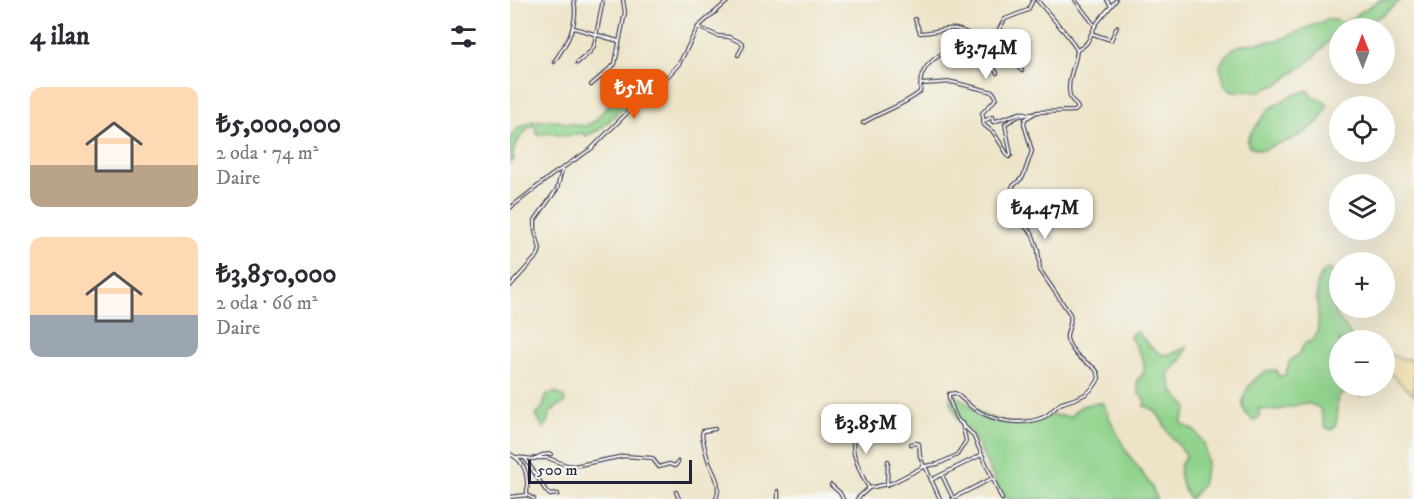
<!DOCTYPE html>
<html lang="tr">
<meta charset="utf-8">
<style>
body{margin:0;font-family:"IM FELL DW Pica",serif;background:#f2f2f3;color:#2b2b33;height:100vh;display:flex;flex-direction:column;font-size:22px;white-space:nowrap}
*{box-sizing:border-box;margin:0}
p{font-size:20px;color:#7c7c81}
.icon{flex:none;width:33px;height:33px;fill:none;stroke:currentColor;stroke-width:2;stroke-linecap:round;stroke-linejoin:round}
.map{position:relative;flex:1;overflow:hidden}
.panel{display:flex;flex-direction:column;background:#fff;width:510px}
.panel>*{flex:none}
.needle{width:39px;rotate:359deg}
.controls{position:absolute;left:819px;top:18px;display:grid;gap:12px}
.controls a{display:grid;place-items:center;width:66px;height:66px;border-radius:50%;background:#fff;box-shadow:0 6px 24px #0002;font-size:30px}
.scale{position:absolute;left:18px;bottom:15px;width:164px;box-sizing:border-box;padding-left:6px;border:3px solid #22223b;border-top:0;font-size:16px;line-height:21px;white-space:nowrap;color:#22223b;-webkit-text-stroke:4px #f6f6f2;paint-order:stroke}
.price{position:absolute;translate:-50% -51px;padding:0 14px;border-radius:12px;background:#fff;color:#222;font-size:20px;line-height:39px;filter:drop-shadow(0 2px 3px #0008)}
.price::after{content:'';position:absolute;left:50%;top:36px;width:18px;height:14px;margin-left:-9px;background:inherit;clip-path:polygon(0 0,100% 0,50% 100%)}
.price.selected{background:#ea580c;color:#fff}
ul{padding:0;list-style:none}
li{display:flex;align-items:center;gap:18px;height:150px;padding:0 30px}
li span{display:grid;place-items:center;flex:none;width:168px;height:120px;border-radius:12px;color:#555}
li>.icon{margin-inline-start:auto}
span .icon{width:72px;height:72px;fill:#fffc;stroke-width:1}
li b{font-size:26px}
h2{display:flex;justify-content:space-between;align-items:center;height:72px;padding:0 30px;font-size:26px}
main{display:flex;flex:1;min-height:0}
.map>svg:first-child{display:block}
</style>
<main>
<section class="panel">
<h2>4 ilan<svg class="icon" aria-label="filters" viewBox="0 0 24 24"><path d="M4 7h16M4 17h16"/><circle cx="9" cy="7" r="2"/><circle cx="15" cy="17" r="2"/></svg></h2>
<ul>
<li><span style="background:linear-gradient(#ffd9b3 65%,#b9a48a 0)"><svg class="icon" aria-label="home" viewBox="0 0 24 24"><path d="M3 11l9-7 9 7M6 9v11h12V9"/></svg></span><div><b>₺5,000,000</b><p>2 oda · 74 m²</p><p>Daire</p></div></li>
<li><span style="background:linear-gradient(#ffd9b3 65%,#9aa5b1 0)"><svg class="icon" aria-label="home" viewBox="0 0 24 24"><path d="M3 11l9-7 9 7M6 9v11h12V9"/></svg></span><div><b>₺3,850,000</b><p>2 oda · 66 m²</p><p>Daire</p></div></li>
</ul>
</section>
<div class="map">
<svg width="904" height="499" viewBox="0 0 904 499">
<rect width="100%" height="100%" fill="#f6f6f2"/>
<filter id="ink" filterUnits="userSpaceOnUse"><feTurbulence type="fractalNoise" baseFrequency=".0167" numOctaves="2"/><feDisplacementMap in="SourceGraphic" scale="12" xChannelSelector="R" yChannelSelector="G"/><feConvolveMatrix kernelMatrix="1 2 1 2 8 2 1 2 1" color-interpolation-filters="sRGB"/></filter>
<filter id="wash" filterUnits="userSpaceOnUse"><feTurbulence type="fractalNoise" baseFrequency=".008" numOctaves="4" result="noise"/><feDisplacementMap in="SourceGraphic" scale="24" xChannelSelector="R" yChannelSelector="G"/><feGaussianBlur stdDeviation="1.35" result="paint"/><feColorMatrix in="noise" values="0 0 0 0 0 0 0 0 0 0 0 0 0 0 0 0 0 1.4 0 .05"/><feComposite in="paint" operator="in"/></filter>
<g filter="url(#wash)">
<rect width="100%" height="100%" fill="#ede4c7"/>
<g fill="#91d38c" stroke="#5a7a64" stroke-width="1.5">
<path d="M870,0H891C871,17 856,28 830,28L829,34L819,41L800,61L768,84L748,92L737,90L729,92L721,90L715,85L710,66L715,56L724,48L732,45L769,40L818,19L826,20L832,24Z"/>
<path d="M798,90L802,97L814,101L817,105C811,127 790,137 770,143C756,147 755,155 739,146L737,141L741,133L759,109L779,97Z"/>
<path d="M126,96L131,100L120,107L112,109L89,130L75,136L73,133L56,136L37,133L28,135L24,125L21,126C12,134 0,148 4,160L0,163V137L8,128L23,121L39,120L75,126L85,121L101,102Z"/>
<path d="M817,269L824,272V309L827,317L842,336L843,340H830V386H857L856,393L850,396L837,392C817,398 835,417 822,430L815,427L810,409C796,398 788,406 773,409C764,411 756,409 748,409L750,416L743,421C739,416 732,411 733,404C733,387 751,369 767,370L769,377L775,375L780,361L790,353L795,343L802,341C819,321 794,286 817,269Z"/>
<path d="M627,332L640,346L652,355L664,353L677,347L672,359L658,375L664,393L678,408L672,420V424L685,431L694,443L697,464L692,485L680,499C674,492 668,477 670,467C671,461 676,460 676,454C670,447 661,438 657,430C651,420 648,408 634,406L635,400L629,394L627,380C644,368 628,351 620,337L623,333Z"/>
<polygon points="45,392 53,396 55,402 41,411 35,427 33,428 26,414 32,409 37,395"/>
<path d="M444,394L475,416L505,424L523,422L542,415L561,417C567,405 579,403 592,403L615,449L642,487L647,499H494L461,431L448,419L440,399Z"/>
</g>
<polygon fill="#eeda9e" stroke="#887e6c" stroke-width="1.5" points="875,353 888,358 904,360 904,395 875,369"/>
</g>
<g filter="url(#ink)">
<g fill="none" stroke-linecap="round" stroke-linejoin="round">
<defs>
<g id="street">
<polyline points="565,0 585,26"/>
<polyline points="597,0 601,6"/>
<path d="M405,19L410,33C435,32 443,21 466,39"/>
<polyline points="188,27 208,36 219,37 232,43 233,46 228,55"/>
<polyline points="64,28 108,41"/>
<polyline points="489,33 502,60 512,71"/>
<polyline points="583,34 601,40 607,27"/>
<polyline points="464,41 487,73"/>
<path d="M567,50C583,42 578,35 587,23C593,15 600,8 606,0"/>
<path d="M44,62C57,43 69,24 64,0"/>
<polyline points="67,63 80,52 84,46 93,0"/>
<polyline points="411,84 442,82 483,92 486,97 484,101 472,113 474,121 482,117 483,122 510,113 515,113"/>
<polyline points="81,85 105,64 115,12 113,0"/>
<polyline points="473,121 474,125 484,133 499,157 501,155 495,124 509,116 522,114"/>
<path d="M353,123C372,111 393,106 410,92C411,87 410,82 411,78C418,50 463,42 486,34L495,19L518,10L523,0"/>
<polyline points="0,208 42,175 81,149 119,111 146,89 169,64 188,27 219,0"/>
<polyline points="0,286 28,255 30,249 25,231 25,220 47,189 52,170"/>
<path d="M205,429L193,431L192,435C194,445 196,456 200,465C206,478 211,485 206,499"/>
<path d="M341,434C345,441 342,446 344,454C348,467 352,477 359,488"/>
<polyline points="401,444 406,443 409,444 410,456 414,467"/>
<path d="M0,454C17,462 18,478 17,495"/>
<polyline points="5,457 24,459 32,455 41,454"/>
<polyline points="15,458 36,491 40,495 48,494"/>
<polyline points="25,458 38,458 56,465 64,466 114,456 142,458 149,467 159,464 165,466 168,462"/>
<polyline points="415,466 430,499"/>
<polyline points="432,475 442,496"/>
<polyline points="421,480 471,455"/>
<polyline points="321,485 330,493 333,499"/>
<polyline points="377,485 378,461"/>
<polyline points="268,491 268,499"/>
<polyline points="166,492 169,499"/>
<polyline points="0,497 17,495 24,499"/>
<polyline points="443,498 481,479"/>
<polyline points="347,499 359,488 382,483 415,466 428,464 447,455 456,441 452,423"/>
<path d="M492,499L463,435L447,419L444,412L439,399V394L445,393C451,397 456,403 463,408C483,421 511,427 534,417C541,414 545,406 552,403C567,398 582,395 589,378C588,365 574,364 566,354C547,331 564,333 560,314L530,270L528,250L522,233L514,226L503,222L499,210L500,192L503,186L513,177L522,151L514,124L515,119L527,112L565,111L568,108C566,104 561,100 560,96C556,80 566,64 567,50L558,36L527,0"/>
</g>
</defs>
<use href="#street" stroke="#403f50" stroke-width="4.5"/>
<use href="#street" stroke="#fff" stroke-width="2"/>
</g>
</g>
</svg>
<div class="controls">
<a><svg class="needle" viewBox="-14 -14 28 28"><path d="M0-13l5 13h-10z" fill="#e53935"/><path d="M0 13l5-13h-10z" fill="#7c7c81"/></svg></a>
<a><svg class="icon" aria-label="locate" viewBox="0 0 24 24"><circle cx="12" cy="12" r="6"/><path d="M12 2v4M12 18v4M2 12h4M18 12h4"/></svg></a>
<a><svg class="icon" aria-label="layers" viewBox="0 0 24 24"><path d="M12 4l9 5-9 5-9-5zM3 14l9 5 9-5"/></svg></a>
<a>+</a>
<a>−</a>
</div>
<div class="scale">500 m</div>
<b class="price" style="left:476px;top:80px">₺3.74M</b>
<b class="price selected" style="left:124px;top:120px">₺5M</b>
<b class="price" style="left:535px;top:240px">₺4.47M</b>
<b class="price" style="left:356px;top:455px">₺3.85M</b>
</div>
</main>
